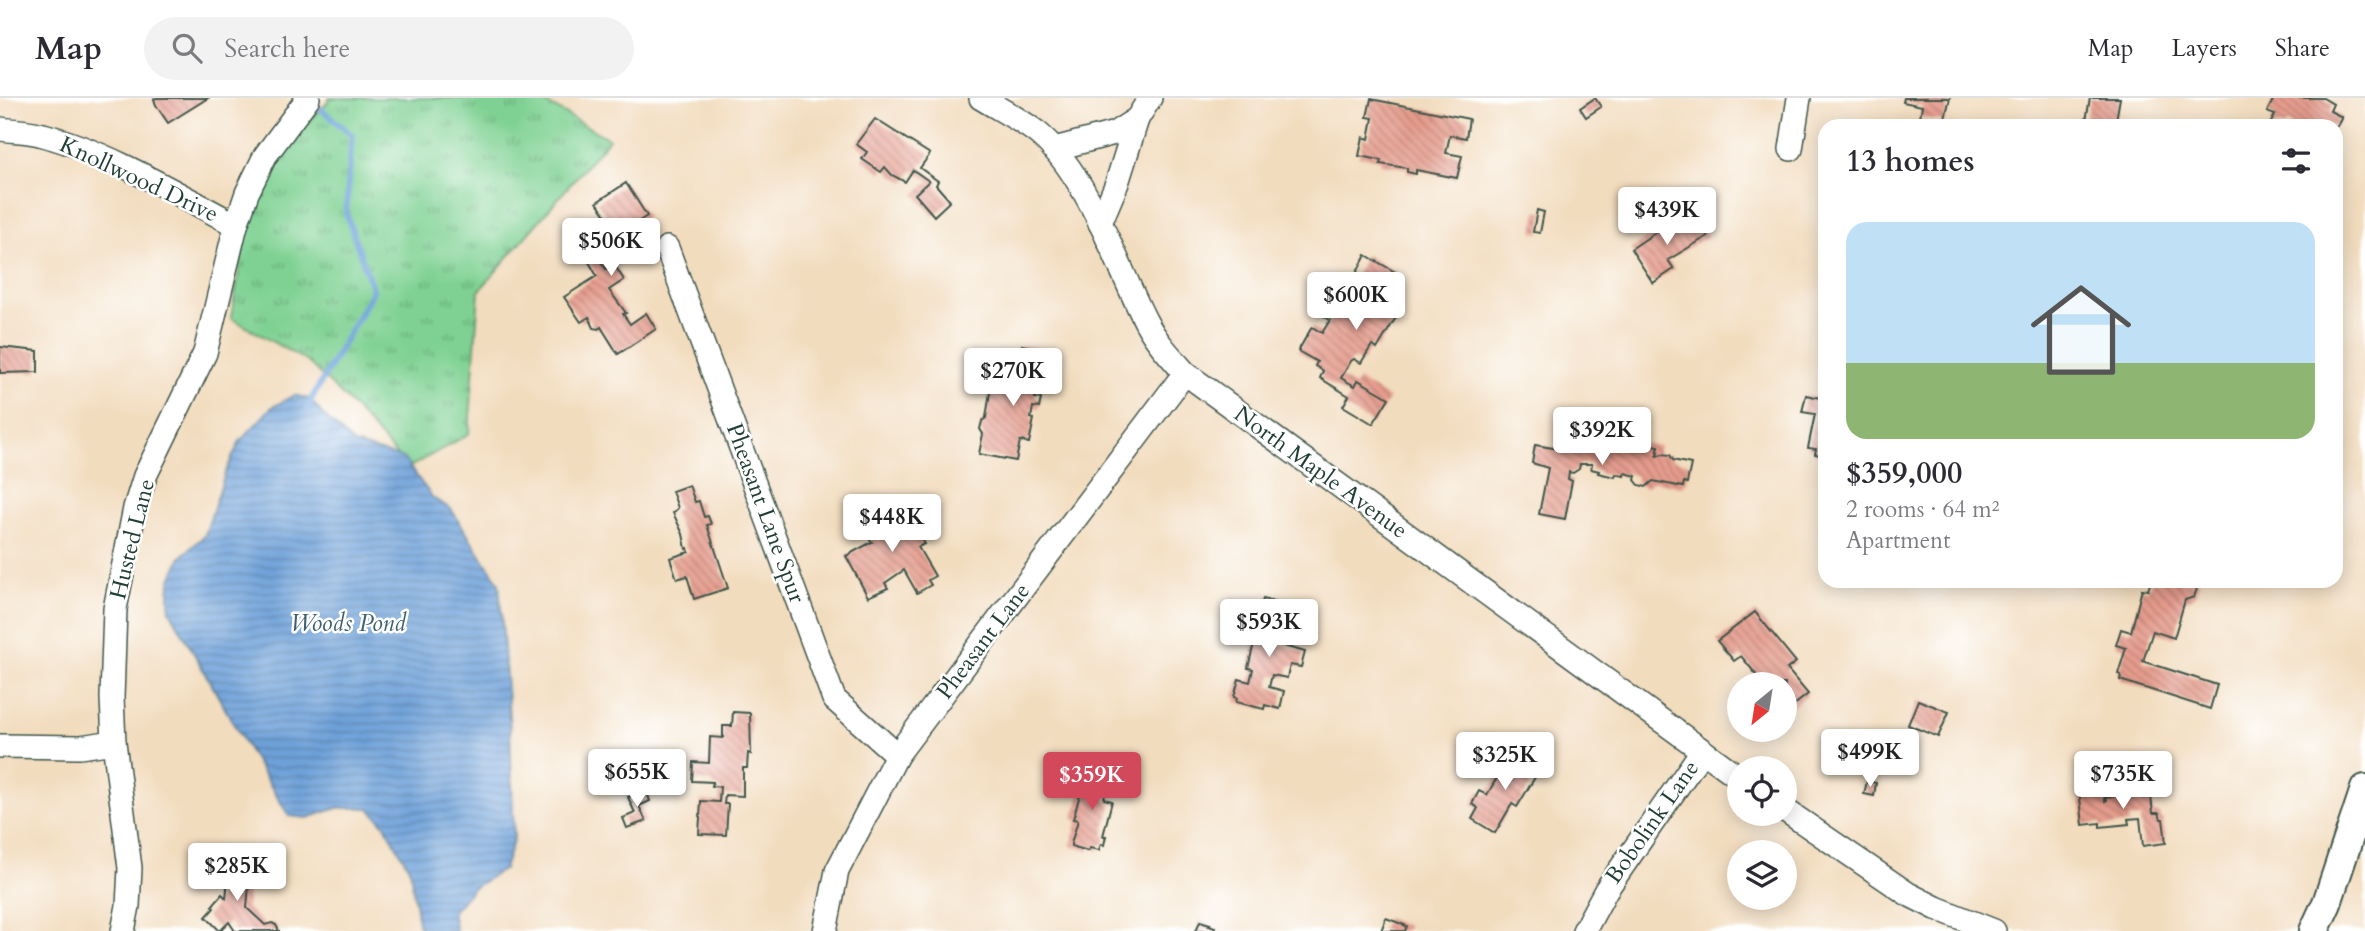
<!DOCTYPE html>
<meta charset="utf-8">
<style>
body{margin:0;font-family:Cardo,serif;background:#f2f2f3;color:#2b2b33;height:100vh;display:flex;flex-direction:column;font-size:26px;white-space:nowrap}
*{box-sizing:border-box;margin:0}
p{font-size:23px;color:#7c7c81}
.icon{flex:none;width:38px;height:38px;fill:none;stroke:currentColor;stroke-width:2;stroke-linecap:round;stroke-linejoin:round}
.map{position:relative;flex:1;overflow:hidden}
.details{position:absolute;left:1818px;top:21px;width:525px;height:469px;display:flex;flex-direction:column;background:#fff;border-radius:21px;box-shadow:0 4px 18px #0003}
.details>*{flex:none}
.needle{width:46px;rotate:210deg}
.fabs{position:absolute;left:1727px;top:574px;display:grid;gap:14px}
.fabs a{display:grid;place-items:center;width:70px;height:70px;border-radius:50%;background:#fff;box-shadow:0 4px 18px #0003;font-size:35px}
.price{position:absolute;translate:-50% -60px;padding:0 16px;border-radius:7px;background:#fff;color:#222;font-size:23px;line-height:46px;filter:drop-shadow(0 2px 4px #0008)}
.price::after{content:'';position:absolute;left:50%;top:42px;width:21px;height:16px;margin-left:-10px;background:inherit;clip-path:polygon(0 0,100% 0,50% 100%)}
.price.active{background:#d1495b;color:#fff}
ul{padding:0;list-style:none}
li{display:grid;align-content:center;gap:14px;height:371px;padding:0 28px}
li+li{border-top:2px solid #e1e1e2}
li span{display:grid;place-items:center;height:217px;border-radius:21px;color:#555}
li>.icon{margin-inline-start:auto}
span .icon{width:126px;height:126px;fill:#fffc;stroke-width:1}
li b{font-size:30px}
h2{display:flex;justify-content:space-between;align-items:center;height:84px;padding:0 28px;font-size:30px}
header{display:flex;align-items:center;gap:42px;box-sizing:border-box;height:98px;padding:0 35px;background:#fff;border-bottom:2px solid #e1e1e2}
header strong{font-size:33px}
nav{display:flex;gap:38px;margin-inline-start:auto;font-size:24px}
.search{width:490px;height:63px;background:#f2f2f3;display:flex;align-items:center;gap:18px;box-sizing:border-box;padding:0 24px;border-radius:38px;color:#7c7c81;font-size:26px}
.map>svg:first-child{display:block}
</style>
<header>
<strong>Map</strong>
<div class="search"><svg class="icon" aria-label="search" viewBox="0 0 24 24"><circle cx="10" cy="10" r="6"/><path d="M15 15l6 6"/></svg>Search here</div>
<nav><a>Map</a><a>Layers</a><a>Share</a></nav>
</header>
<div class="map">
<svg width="2365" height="833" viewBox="0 0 2365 833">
<defs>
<pattern id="park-tufts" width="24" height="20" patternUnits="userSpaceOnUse" patternTransform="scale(1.75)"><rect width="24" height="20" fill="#7fd193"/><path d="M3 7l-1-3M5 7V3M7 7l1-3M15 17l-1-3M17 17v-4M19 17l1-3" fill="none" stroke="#67ab79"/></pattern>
<pattern id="water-rules" width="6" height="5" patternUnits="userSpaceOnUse" patternTransform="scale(1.75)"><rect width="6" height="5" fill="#6ea1d9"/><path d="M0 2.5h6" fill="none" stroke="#5a84b1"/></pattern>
<pattern id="building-back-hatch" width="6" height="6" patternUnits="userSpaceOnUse" patternTransform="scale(1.75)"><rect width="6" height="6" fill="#e69c8d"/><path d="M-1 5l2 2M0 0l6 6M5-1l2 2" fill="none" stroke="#ba8074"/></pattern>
</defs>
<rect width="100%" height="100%" fill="#fff"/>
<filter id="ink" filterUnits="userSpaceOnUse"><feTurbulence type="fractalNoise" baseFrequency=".0143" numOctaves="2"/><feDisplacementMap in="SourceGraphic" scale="14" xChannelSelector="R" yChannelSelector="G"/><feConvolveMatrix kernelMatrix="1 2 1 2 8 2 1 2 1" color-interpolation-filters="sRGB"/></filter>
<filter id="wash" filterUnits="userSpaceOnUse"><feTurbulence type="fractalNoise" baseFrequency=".00686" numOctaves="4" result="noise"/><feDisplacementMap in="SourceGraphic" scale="28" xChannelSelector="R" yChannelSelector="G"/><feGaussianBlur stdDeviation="1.57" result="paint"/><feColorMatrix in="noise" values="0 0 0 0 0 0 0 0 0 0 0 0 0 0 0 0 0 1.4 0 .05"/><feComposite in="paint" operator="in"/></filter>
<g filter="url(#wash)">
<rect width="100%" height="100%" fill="#f2dcbe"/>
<polygon fill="url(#park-tufts)" stroke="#4f8764" stroke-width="2" points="329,0 537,0 609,41 479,193 469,336 408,370 348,303 308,264 231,220 247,127 271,68 282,49 328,4"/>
<polygon fill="url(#water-rules)" stroke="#466f86" stroke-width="2" points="294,297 310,301 324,318 354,346 403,360 433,400 451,411 499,485 510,630 514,740 504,771 473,790 452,814 456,833 421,833 418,825 410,772 385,727 369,710 337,710 308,720 289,718 245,646 170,513 169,502 170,483 181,459 205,437 225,375 240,343 271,310"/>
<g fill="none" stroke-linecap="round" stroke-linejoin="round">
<polyline stroke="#6ea1d9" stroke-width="6" points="307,309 373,193 346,115 352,37 321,11"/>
</g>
<g id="blocks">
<g fill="url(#building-back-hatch)">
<polygon points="156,0 208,0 168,25 156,7 154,1"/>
<polygon points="1595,0 1601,9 1586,19 1580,10"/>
<polygon points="1904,0 1950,0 1944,24 1920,19 1922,8 1903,4"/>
<polygon points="2090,0 2120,0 2115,28 2085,28"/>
<polygon points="2274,0 2323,0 2333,6 2330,13 2342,19 2337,28 2294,28 2288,25 2286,28 2269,28 2275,17 2267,14"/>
<polygon points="1371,1 1469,21 1466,40 1450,37 1446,55 1462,58 1457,80 1416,72 1416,76 1407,74 1407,70 1380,66 1381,62 1359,58 1363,39 1369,41 1373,20 1367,19"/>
<polygon points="875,21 930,56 920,70 938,83 936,87 950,103 934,118 915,96 929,83 913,72 905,84 892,77 885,69 881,74 862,61 867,54 856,46"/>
<polygon points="626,85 647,118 593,153 606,171 614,166 624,182 609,192 626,215 623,216 630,226 646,215 656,231 618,256 601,229 598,231 594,230 589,219 581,224 564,199 597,178 581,150 614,130 597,104"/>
<polygon points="1537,112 1544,114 1540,135 1533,134"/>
<polygon points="1696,119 1708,138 1668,162 1674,171 1653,185 1631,151 1668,126 1671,131 1677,126 1680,130"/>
<polygon points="1366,157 1402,178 1401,186 1396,191 1403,196 1393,212 1398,216 1377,251 1372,247 1361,265 1354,261 1351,263 1341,280 1355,288 1358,282 1389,300 1373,326 1343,308 1349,298 1320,280 1323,273 1315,268 1317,264 1298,253 1312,229 1322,235 1330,222 1319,215 1340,180 1351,186"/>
<polygon points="1022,247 1051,253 1048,268 1040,266 1035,300 1041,301 1039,310 1033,309 1031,320 1034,321 1029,345 1020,343 1016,363 979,356 983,336 980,331 982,323 986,320 992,281 1012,285 1013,283 1017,284 1022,263 1019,262 1018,257"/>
<polygon points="0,249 38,253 38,274 0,275"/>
<polygon points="1806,297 1825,301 1825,358 1815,356 1816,351 1808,350 1815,316 1802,314"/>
<polygon points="1569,331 1587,334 1585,341 1601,344 1607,341 1616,341 1624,349 1640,352 1642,345 1659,348 1657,358 1662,356 1670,357 1673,362 1691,366 1687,385 1684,384 1683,389 1653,383 1646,389 1639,387 1635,382 1636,378 1625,375 1624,378 1616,376 1615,379 1598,375 1599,373 1591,371 1592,366 1580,366 1579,371 1573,375 1569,374 1568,381 1572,383 1565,421 1539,416 1548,370 1532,365 1535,347 1565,352"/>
<polygon points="689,387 695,404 699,403 704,419 708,418 711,426 707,427 728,490 694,501 687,478 677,481 670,460 689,454 688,450 686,451 683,436 673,415 678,410 672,393"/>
<polygon points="901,406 917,433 919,432 922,437 920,439 924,446 918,449 935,478 928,482 931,487 917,495 904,472 885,485 888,490 868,499 846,458 872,444 869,440 878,435 871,424 873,422"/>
<polygon points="2151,483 2196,483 2199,485 2194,499 2185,502 2174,540 2153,533 2143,563 2217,587 2210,611 2120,582 2121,577 2118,576 2126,550 2116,547 2121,531 2131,534 2142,491 2148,492"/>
<polygon points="1263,501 1295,509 1290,527 1281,525 1278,537 1282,538 1280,547 1305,554 1301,569 1290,567 1287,580 1272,577 1269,589 1284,593 1280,611 1265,607 1264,611 1236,604 1237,600 1234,599 1239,581 1250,584 1253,571 1248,570 1257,532 1262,533 1265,520 1258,519"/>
<polygon points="1755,514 1796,564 1787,571 1808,596 1789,611 1785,606 1785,586 1764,586 1741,558 1734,563 1717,543"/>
<polygon points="1918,602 1949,614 1938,639 1908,627"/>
<polygon points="733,614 750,615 751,656 748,655 747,670 743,670 743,698 725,697 724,706 728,706 726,737 699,736 701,703 719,704 720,689 712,688 713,684 692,683 693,664 709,665 710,639 723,640 723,628 732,628"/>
<polygon points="1522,652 1536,660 1529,671 1537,676 1517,709 1512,706 1495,735 1472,721 1478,710 1472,706 1479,693 1487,697 1509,659 1515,663"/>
<polygon points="1090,669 1109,674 1104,701 1112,703 1103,738 1106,738 1104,747 1101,746 1099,752 1090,750 1088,753 1071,748 1071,746 1078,722 1073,721 1083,686 1085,687"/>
<polygon points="2136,679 2138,697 2142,697 2143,700 2151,699 2153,715 2159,715 2161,721 2163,721 2166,745 2143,748 2140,720 2128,721 2129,726 2100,729 2100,725 2083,727 2079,690 2102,687 2105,703 2107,702 2106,699 2120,697 2120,700 2124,700 2121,681"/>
<polygon points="1867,683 1876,685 1874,698 1864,696"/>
<polygon points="646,692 650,703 639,708 646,723 627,730 623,720 635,715 628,699"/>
<polygon points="230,762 251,764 247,810 265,827 272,825 276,827 279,833 235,833 229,824 220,833 206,819 214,810 212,808 222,796 226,800"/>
<polygon points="1386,820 1407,828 1405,833 1381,833"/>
<polygon points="1200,823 1210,826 1209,827 1215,829 1213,833 1196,833"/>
</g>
</g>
</g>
<g filter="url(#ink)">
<use href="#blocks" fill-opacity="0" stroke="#3f5549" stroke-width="2"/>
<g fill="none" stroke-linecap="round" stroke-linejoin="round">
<defs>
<g id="minor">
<path d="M981,0C1001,12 1023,23 1040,37C1089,79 1117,168 1146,224C1156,243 1171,259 1185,275L1740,680"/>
<path d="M0,31C14,33 30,33 43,37C108,54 177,96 236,127"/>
<polyline points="1054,51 1115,35 1137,21 1150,0"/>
<polyline points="1791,51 1799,0"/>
<polyline points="1100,125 1117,85 1137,21"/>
<polyline points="667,150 834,601 897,657"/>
<polyline points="0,648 80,649 114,644"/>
<polyline points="1785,712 1908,796 1936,810 1994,833"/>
<polyline points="123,833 128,808 130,770 114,644 112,600 115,511 135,410 145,378 205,255 236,127 247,95 265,58 308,0"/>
<polyline points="825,833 837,773 897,657 1185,275"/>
<polyline points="1584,833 1606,792 1702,653"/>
</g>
<polyline id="major" points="2314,833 2327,805 2365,691"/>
</defs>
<use href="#minor" stroke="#3f5549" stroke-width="26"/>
<use href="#major" stroke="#3f5549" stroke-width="32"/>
<use href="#minor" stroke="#fff" stroke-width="23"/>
<use href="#major" stroke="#fff" stroke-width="28"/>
</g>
</g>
<g text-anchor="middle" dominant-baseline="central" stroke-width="5" stroke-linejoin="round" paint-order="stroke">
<g font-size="23" fill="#1f3d34" stroke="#fff">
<text transform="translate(139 81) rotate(25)">Knollwood Drive</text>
<text transform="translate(1321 374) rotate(36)">North Maple Avenue</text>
<text transform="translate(766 415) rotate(70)">Pheasant Lane Spur</text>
<text transform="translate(132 441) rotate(-76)">Husted Lane</text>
<text transform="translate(983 543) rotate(-53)">Pheasant Lane</text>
<text transform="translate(1652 724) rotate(-55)">Bobolink Lane</text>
</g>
<g font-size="24" font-style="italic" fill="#3b606e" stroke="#fff">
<text x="348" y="525">Woods Pond</text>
</g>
</g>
</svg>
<div class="fabs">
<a><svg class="needle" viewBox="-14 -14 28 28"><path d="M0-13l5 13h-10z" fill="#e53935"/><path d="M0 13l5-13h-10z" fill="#7c7c81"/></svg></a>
<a><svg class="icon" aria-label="locate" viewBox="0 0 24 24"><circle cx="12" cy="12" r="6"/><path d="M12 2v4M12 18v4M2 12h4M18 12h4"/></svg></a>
<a><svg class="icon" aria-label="layers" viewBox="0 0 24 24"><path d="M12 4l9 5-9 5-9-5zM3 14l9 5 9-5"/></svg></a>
</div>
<b class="price" style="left:1667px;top:149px">$439K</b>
<b class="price" style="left:611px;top:180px">$506K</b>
<b class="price" style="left:1356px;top:234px">$600K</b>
<b class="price" style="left:1013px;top:310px">$270K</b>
<b class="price" style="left:1602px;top:369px">$392K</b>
<b class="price" style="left:892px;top:456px">$448K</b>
<b class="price" style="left:1269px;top:561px">$593K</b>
<b class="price" style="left:1870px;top:691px">$499K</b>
<b class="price" style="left:1505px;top:694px">$325K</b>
<b class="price" style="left:637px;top:711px">$655K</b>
<b class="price" style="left:2123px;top:713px">$735K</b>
<b class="price active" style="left:1092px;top:714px">$359K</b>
<b class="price" style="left:237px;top:805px">$285K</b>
<section class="details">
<h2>13 homes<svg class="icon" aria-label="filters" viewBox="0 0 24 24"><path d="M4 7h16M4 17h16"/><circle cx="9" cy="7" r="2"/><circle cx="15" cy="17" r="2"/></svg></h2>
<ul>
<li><span style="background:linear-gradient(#bfe0f5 65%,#8fb573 0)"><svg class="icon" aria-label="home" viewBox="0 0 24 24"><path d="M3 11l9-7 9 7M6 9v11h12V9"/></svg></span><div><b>$359,000</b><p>2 rooms · 64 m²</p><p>Apartment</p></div></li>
</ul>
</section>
</div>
